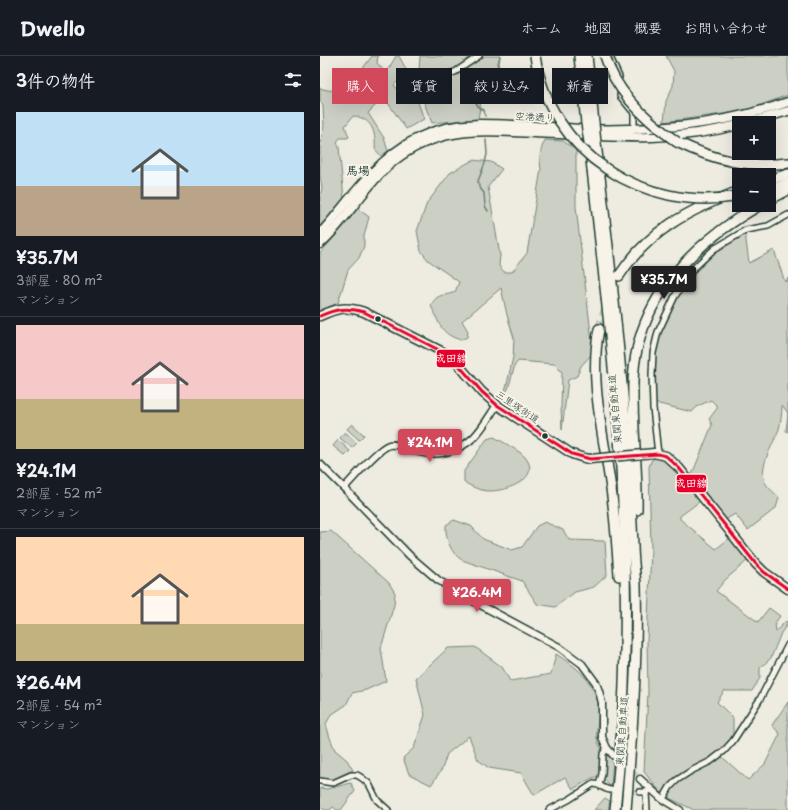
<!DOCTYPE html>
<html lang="ja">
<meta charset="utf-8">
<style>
body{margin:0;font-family:"Playpen Sans","Klee One",sans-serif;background:#242831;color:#f1f3f6;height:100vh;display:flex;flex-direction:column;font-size:15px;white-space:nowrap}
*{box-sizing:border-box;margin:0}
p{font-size:13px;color:#9ea1a6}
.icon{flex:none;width:22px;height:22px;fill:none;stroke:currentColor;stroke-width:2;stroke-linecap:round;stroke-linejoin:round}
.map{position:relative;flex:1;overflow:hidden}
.sheet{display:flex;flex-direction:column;background:#171b24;width:320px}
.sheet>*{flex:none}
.banner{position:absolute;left:12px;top:12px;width:380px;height:36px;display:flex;gap:8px}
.controls{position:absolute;left:412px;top:60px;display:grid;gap:8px}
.controls a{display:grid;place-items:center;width:44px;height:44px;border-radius:0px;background:#171b24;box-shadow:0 4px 16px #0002;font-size:20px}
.price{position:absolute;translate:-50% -34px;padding:0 9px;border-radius:4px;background:#d1495b;color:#fff;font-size:13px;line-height:26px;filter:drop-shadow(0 1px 2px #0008)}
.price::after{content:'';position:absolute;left:50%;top:24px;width:12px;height:9px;margin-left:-6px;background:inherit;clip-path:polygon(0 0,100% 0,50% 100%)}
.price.on{background:#222;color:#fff}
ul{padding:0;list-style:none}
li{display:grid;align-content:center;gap:8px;height:212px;padding:0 16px}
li+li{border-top:1px solid #363941}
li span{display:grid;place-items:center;height:124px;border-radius:0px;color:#555}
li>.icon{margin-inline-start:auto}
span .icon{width:72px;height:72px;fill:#fffc;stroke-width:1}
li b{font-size:17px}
h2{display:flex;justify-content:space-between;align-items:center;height:48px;padding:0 16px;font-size:17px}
.pill{padding:0 14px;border-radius:0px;background:#171b24;box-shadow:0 4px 16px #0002;font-size:14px;line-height:36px}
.pill.on{background:#d1495b;color:#fff}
header{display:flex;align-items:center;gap:24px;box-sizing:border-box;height:56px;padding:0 20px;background:#171b24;border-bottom:1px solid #363941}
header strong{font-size:19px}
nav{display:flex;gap:22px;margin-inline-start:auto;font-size:14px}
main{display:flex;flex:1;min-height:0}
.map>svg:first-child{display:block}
</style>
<header>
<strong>Dwello</strong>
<nav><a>ホーム</a><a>地図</a><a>概要</a><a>お問い合わせ</a></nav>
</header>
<main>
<section class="sheet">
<h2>3件の物件<svg class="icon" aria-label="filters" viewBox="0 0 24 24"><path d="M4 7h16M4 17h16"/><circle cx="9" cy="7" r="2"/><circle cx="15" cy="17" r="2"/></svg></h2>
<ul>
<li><span style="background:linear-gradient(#bfe0f5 60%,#b9a48a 0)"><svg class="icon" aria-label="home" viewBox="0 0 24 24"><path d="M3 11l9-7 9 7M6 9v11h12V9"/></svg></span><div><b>¥35.7M</b><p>3部屋 · 80 m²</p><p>マンション</p></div></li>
<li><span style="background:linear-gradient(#f6c9c9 60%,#c2b280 0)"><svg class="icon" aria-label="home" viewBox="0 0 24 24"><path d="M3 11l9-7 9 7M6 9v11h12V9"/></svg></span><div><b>¥24.1M</b><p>2部屋 · 52 m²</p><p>マンション</p></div></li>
<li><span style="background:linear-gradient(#ffd9b3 70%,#c2b280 0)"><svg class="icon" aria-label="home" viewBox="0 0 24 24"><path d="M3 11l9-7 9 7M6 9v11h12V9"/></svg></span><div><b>¥26.4M</b><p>2部屋 · 54 m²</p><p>マンション</p></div></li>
</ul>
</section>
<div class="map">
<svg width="468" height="754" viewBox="0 0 468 754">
<rect width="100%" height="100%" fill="#eeece1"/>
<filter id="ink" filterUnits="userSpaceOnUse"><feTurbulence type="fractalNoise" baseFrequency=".025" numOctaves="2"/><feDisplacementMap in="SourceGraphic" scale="8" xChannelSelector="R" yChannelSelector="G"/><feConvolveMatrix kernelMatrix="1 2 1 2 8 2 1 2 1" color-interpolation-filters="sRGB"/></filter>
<g filter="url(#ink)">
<g fill="#cccfc4" stroke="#76867c">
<path d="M52,0H58L57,7L66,17L76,0H79L87,15L74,29L84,41L95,38L104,63L86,73L64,41L48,57L64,82L68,95L61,100L55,93C56,76 52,62 33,60L25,70L29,81L27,82H20L17,86L19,91L24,143L0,170V142L2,132L0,119V88L4,70L3,50L0,45V32C14,37 22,34 34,26L41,33L46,27L38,19Z"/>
<polygon points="100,0 180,0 172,27 163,33 158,63 112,67 98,31"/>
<polygon points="346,0 468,0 468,39 424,55 344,66 346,45 353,30 354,15"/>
<path d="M225,84L243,85L256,94V151L272,286V298L261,310L257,320L248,324L242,374L241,351L242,316L234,308L198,305L195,309L188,333L182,343L187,328L193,301L194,282L187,259L181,232L142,265L148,275L147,281L141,284C120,278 120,268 111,250C117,236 124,241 135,236L139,226L108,204L101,195L97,175L107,147L130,117L153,104L171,106L182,113L168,131L180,199L179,210L184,216H192L207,197L221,113C219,102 220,94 225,84Z"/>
<polygon points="37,152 49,161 44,180 44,190 39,202 28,214 18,247 0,255 0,197 23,171"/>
<path d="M425,177L429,207L454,194L465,226L468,222V376L466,375L468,357L462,349C462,357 461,365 459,373C454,387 440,408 444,423C446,432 454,435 459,442L456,452L428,474L415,458L405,464L371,421L392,369L389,363L398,351L391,344L378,350L372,356L335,347C335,328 333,308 337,289C343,256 369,215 396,195C404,188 415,183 425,177Z"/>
<polygon points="32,368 44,379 39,384 27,373"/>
<polygon points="25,376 37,387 32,392 20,382"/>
<path d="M174,381C181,385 200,395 205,401C223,423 186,435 170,435C160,435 152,431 144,426V415L167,383Z"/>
<polygon points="18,384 30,395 25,400 13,390"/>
<polygon points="336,401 343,403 349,406 380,443 379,446 360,460 360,463 396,493 411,481 427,500 428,504 405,524 396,535 438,566 449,552 460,560 455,567 456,575 466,565 468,567 461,577 451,602 440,612 440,622 432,635 404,635 397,646 413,662 413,680 400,699 428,724 445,708 460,678 452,669 468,646 468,754 374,754 345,740 337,732 324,716 328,636 327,585 331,493 329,411 331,405"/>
<path d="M134,464L151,470L163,483L192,494L202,491L217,470L225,466L243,474L249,484L285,485L287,519L274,531L255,536L235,551L217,548L202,525L142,504C131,498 125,482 126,469Z"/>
<polygon points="11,475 69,527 75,537 74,549 61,592 66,625 46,634 32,637 26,649 11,659 6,668 10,682 15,694 27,704 33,714 13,724 0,722 0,476"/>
<path d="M155,591L182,611L190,625L231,618L236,598C254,609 270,621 277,643C284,668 264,683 293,704L291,731L280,720L272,722L253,733L245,721L214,739L201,717L169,712L158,704L149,680L127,698L122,713L111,729L89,718L83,702L94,692L105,659L96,622L128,592Z"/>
<polygon points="31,727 35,735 21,754 17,754 13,751 10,754 5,754 0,751 0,732 7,733"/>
<polygon points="285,742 290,745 288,754 274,754"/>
</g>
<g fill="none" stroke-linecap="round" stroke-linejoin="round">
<g stroke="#6c7e74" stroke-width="1.5">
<polyline points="165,60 164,54 159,52 155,45 159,36 165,34 170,26 178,11 180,0"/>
<polyline points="166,84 167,98 165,107 158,125 159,131 164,137 165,150 168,155"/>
</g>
<polyline stroke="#c5c9be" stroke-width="5" stroke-dasharray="5 2.5" stroke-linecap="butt" points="295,734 320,736"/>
<polyline stroke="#c5c9be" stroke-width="6" stroke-dasharray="6 3" stroke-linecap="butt" points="299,703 320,723"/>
<polyline stroke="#c5c9be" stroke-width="9" stroke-dasharray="9 4.5" stroke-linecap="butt" points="279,273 290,240 299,220"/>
<defs>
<g id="minor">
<polyline points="290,1 299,21"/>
<polyline points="94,27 135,16 159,0"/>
<polyline points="301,32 300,40 314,57 314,73"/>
<polyline points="338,398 333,352 332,319 333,297 338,276 355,240 373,213 394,193 426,174 448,170 468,159"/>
<polyline points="0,725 13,727 31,719 37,719 42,722 49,728 57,744 68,754"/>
<polyline points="279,729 282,718 283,698 287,692"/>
<polyline points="320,736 326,736 329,735"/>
<polyline points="326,736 327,754"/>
<polyline points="343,743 350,731 357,724 371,715 391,705 404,695 413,685 440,643 468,589"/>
<path d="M229,754L250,743L273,728C279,727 284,734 291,734"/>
</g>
<g id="tertiary">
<polyline points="0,408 24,432 90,500 118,524 142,539 239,591 262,608 276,627 279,635 282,647 282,681 287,692 294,700"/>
<path d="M24,432C35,421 56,394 69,389C78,387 91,393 99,396C117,401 140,395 154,381C163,372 170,359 177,349"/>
<polyline points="320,723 342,743 360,754"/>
</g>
<g id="primary">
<path d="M0,260C17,252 26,250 44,256L123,296L136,306L162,336L177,349L252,398L264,402L270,403"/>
<polyline points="334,397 346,400 359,412 436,508 444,516 468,533"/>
</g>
<g id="trunk">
<polyline points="427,67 468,55"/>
<path d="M0,178C34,140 61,94 112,76C128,70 144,69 160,68C194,68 227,71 261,73C331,75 401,70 468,46"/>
<path d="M0,188C30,161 48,122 82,99C133,65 181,77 238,78C269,79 301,82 332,81C361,80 391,76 419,69"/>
</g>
<g id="motorway">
<polyline points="259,0 266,67"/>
<polyline points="267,0 274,67"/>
<path d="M269,86C281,195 294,303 301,411C308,523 307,642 295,754"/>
<path d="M357,86C394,104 427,112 468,107"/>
<path d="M276,87C292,221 307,354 313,489C313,502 315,516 316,529C318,604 312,679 306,754"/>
<polyline points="449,124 468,118"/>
<polyline points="449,134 468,127"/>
<polyline points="449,144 468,134"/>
<path d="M299,220C329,174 369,154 419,135"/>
<path d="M279,273C269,323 283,376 290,426C295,458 297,489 299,520"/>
<path d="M317,454C318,412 312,370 313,327C315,244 372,188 440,149"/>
</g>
</defs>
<use href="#minor" stroke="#1f3d34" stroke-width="8"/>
<use href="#tertiary" stroke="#1f3d34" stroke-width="9"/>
<use href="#primary" stroke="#1f3d34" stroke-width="11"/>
<use href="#trunk" stroke="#1f3d34" stroke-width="11"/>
<use href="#motorway" stroke="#1f3d34" stroke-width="12"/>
<use href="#minor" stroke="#f7f3e8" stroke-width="5"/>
<use href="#tertiary" stroke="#f7f3e8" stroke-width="6"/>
<use href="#primary" stroke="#f7f3e8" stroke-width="8"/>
<use href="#trunk" stroke="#f7f3e8" stroke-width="8"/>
<use href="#motorway" stroke="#f7f3e8" stroke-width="9"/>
<defs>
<polyline id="primary-bridge" points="270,403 334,397"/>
<g id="motorway-bridge">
<path d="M215,0C230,98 324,157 419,140"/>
<path d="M285,0C296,37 327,65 357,86"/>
<polyline points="266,67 269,86"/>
<polyline points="274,67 276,87"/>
</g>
</defs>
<use href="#primary-bridge" stroke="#1f3d34" stroke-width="11" stroke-linecap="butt"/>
<use href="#motorway-bridge" stroke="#1f3d34" stroke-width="12" stroke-linecap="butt"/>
<use href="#primary-bridge" stroke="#f7f3e8" stroke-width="8"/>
<use href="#motorway-bridge" stroke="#f7f3e8" stroke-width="9"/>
<defs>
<path id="bus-1" d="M0,260C15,253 28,251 44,256L123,296L136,306L162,336L177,349L252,398L270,403L338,398L346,400L359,412L436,508L444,516L468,533"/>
</defs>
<use href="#bus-1" stroke="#f7f3e8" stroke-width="6"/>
<use href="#bus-1" stroke="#e4002b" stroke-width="3"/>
</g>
</g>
<g fill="#1f3d34" stroke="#f7f3e8" stroke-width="1.5">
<circle cx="58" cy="263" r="3.5"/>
<circle cx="225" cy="380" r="3.5"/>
</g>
<g text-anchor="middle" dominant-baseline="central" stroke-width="4" stroke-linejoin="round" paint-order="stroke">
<g font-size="10" fill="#1f3d34" stroke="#f7f3e8">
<text transform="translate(215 60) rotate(3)">空港通り</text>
<text transform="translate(198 350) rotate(34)">三里塚街道</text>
<text transform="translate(294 353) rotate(-95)">東関東自動車道</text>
<text transform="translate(301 675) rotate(-86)">東関東自動車道</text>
</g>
<g font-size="12" font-weight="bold" fill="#1f3d34" stroke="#f7f3e8">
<text x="38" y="114">馬場</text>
</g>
</g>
<g stroke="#f7f3e8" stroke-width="1.5">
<rect x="116" y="293" width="30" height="19" rx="4" fill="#e4002b"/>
<rect x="356" y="418" width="31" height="19" rx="4" fill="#e4002b"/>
</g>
<g font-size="11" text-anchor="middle" font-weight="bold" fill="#fff">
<text x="131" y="306">成田線</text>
<text x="371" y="431">成田線</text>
</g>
</svg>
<div class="controls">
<a>+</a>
<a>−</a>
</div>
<b class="price on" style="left:344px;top:244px">¥35.7M</b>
<b class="price" style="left:110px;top:407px">¥24.1M</b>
<b class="price" style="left:157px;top:557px">¥26.4M</b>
<div class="banner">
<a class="pill on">購入</a>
<a class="pill">賃貸</a>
<a class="pill">絞り込み</a>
<a class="pill">新着</a>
</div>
</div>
</main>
